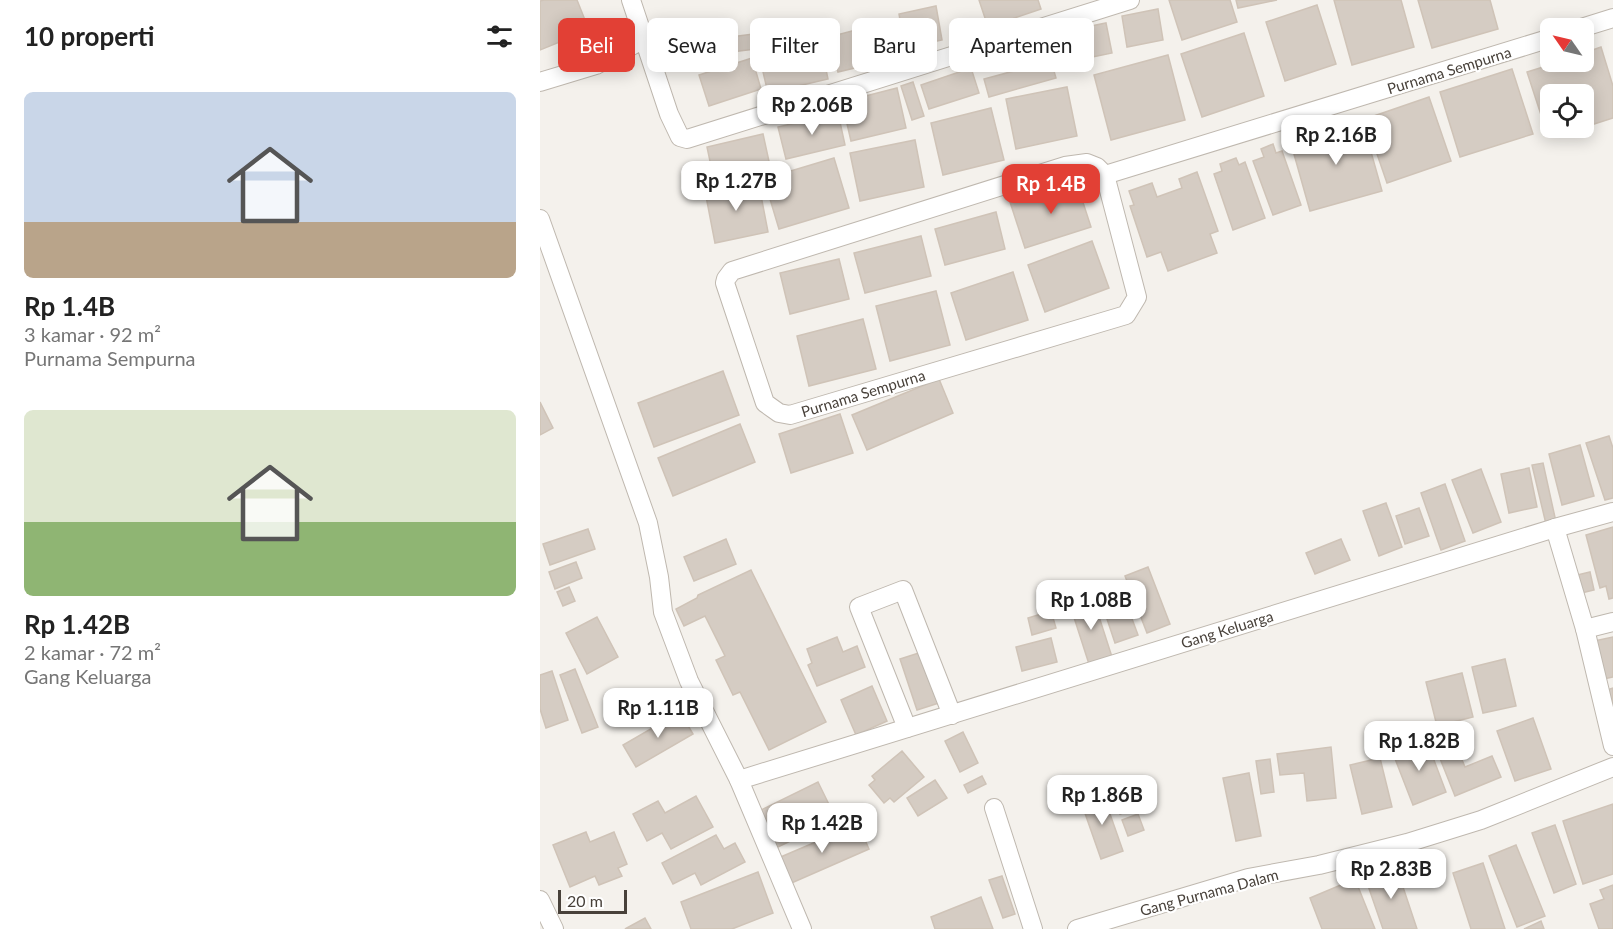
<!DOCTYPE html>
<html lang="id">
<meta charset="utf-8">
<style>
body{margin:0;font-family:Lato,sans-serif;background:#f6f6f6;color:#222;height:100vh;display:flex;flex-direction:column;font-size:22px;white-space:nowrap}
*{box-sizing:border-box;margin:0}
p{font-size:20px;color:#767676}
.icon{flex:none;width:33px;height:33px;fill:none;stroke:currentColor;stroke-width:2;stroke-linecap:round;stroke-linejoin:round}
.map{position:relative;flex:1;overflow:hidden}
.drawer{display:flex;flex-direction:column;background:#fff;width:540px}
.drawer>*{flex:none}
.top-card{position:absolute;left:18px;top:18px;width:570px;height:54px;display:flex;gap:12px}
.needle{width:39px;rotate:304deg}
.controls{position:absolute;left:1000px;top:18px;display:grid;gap:12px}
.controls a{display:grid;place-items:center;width:54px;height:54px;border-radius:9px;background:#fff;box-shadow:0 3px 15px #0003;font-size:30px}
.scale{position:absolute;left:18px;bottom:15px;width:69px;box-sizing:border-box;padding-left:6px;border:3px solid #48413a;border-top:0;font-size:16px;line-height:21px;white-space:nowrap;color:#48413a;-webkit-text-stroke:4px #fff;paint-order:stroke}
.price{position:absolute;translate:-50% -51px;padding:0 14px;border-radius:12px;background:#fff;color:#222;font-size:20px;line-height:39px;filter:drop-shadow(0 2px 3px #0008)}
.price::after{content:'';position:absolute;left:50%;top:36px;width:18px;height:14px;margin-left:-9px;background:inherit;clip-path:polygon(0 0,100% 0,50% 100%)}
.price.selected{background:#e24035;color:#fff}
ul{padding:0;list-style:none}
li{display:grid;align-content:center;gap:12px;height:318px;padding:0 24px}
li span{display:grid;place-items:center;height:186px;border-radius:9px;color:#555}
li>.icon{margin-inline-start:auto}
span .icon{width:108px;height:108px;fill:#fffc;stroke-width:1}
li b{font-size:26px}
h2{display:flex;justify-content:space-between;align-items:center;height:72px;padding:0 24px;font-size:26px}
.pill{padding:0 21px;border-radius:9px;background:#fff;box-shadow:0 3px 15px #0003;font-size:21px;line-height:54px}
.pill.selected{background:#e24035;color:#fff}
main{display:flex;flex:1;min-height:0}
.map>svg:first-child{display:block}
</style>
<main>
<section class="drawer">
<h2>10 properti<svg class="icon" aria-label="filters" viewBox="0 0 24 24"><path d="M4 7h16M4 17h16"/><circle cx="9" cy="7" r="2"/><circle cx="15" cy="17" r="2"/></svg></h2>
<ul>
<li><span style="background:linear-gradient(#c9d6e8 70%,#b9a48a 0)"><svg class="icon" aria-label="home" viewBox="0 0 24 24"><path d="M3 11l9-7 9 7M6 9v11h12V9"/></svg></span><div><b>Rp 1.4B</b><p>3 kamar · 92 m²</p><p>Purnama Sempurna</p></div></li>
<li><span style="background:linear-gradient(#dfe7d0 60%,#8fb573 0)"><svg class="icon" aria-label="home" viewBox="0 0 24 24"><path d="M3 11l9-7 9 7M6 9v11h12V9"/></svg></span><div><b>Rp 1.42B</b><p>2 kamar · 72 m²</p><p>Gang Keluarga</p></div></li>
</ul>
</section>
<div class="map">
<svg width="1073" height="929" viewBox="0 0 1073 929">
<rect width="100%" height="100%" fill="#f4f1ec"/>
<g fill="#d5ccc3" stroke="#cfc3b7" stroke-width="1.5">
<polygon points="4,0 37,0 49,30 0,50 0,1"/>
<polygon points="439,0 498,0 501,9 448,27"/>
<polygon points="629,0 690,0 697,22 642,40"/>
<polygon points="696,0 737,0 698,8"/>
<polygon points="794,0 861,0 874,47 812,65"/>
<polygon points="878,0 950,0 958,29 892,48"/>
<polygon points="777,5 796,64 745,81 726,22"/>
<polygon points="396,6 402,40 365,48 359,14"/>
<polygon points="618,9 623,40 587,47 582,16"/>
<polygon points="566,23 572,53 523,63 517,33"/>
<polygon points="339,24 348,60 298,72 289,37"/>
<polygon points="704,33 724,96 662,117 641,54"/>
<polygon points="213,34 215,49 192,52 191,37"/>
<polygon points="280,41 288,79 228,93 219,55"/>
<polygon points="1061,47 1073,86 1073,118 1051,125 1047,113 1044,114 1044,94 1011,94 1011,125 1005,127 987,72 1019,62 1044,62 1044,53"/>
<polygon points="628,55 645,120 571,140 554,75"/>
<polygon points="212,58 221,89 169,106 159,75"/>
<polygon points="511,61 516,78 449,97 444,79"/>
<polygon points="431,68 439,93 389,109 381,85"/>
<polygon points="972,69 993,134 920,157 900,92"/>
<polygon points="373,82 384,116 372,120 361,86"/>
<polygon points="527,87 537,136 476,149 466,99"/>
<polygon points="357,88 366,128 311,141 302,102"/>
<polygon points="889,97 911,161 847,183 825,119"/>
<polygon points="451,108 464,160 403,175 391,123"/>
<polygon points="298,113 305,145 246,159 238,127"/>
<polygon points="822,120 842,191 770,211 750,140"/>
<polygon points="223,134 230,166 174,180 167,147"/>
<polygon points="375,140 384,187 320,201 310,153"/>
<polygon points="733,144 736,153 742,151 761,205 733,215 713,161 724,157 721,149"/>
<polygon points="294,158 309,208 239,229 224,179"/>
<polygon points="696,158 699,165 705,162 725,218 693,230 674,174 682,171 680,164"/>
<polygon points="657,172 678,231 670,234 677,253 628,271 621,252 607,257 590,206 594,205 589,191 612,183 617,197 642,188 639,179"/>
<polygon points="218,180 228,232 175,243 165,191"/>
<polygon points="536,181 551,227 485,248 470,202"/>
<polygon points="456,212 465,249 405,265 395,229"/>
<polygon points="381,236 391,276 325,293 314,253"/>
<polygon points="552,241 569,288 505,312 488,265"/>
<polygon points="299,259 309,299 250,314 240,273"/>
<polygon points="473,272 488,320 426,340 411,293"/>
<polygon points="396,291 410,345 350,361 336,306"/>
<polygon points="323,319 336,369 269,386 257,336"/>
<polygon points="183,371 199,415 114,447 98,403"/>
<polygon points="399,379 413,413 327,450 312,415"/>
<polygon points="0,402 13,428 0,435"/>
<polygon points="300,414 313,453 251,473 239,434"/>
<polygon points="200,424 215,462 133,496 118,458"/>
<polygon points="1069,436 1073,448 1073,498 1065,500 1046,443"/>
<polygon points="1040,445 1054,496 1022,505 1009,454"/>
<polygon points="1003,463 1016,522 1006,524 992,465"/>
<polygon points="989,468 997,507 969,513 961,474"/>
<polygon points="941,469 961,522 933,533 912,480"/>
<polygon points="905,484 925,541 901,550 881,493"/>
<polygon points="846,503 862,547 839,556 823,511"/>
<polygon points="879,508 889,536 865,544 856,516"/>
<polygon points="1073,527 1073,598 1069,599 1066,586 1060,588 1046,535"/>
<polygon points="48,529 55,549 10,565 3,544"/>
<polygon points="186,539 196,564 154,581 144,557"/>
<polygon points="801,539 810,560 775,574 766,553"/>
<polygon points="36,562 42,578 15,589 9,572"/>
<polygon points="608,567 630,624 607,633 585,576"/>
<polygon points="211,570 286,722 229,750 200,692 193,695 176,660 185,656 165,616 144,626 136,609 157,598 158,595"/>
<polygon points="1050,572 1054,590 1037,594 1033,576"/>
<polygon points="29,587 35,601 23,606 17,592"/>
<polygon points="579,589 585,602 564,611 559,597"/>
<polygon points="553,598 572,657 549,664 530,605"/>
<polygon points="588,608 598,635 575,643 566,616"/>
<polygon points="511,611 516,628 492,635 488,618"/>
<polygon points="57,617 78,657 47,674 26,633"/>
<polygon points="297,637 303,652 317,646 325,667 277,686 268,665 272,663 267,649"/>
<polygon points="1073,637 1073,677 1063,679 1054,641"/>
<polygon points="511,638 517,662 482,671 476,647"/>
<polygon points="385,651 402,702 377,710 360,659"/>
<polygon points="965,659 976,706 943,713 932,667"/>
<polygon points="35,669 58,727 42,733 20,675"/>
<polygon points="12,671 28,720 6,728 0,709 0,675"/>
<polygon points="922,673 933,717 897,726 886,682"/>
<polygon points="332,686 347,721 316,735 301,700"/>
<polygon points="1073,688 1073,717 1064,691"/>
<polygon points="140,712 153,734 96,767 83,745"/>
<polygon points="993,718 1011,769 975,781 957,731"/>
<polygon points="423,732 438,763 420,772 405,741"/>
<polygon points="886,739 906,792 873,805 852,751"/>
<polygon points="915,743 925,767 952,756 961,777 915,796 897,751"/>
<polygon points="791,747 796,798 767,801 764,773 740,775 737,754"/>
<polygon points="362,751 384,777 354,802 350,798 344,803 329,785 335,780 332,776"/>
<polygon points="840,758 852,807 822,814 810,765"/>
<polygon points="730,759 734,792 721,794 716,761"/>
<polygon points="709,773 721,836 696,841 683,778"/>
<polygon points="442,776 446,784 428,793 424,785"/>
<polygon points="395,780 407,798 378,816 367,798"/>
<polygon points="278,782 296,819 236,848 219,811"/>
<polygon points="588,793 594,809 580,814 574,799"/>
<polygon points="563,794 583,851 561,859 541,802"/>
<polygon points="156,796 173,827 131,849 122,833 107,841 93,814 118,801 125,813"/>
<polygon points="1073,804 1073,874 1043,884 1023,821"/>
<polygon points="598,814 604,830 588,836 582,820"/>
<polygon points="318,824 329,849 247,885 236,859"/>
<polygon points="1015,825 1036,884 1014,893 992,833"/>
<polygon points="46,832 50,842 74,832 87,864 78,868 82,876 59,885 55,876 30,887 13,845"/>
<polygon points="176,835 184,849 195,843 205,862 161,885 155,873 133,884 122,863"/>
<polygon points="976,845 1005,916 977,927 949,856"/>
<polygon points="943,863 965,929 931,929 913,873"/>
<polygon points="856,866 877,929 843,929 825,877"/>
<polygon points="218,872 233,913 192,929 151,929 141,902"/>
<polygon points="462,876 475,914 463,918 449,880"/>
<polygon points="815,879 835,929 782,929 770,898"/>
<polygon points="1073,885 1073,929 1059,929 1050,904 1064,899 1060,890"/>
<polygon points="441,897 453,929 395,929 391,917"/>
<polygon points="105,918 111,929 85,929"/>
<polygon points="1001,921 1004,929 984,929"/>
</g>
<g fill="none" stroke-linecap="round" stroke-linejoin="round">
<defs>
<g id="street">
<polyline points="91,0 129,114 140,137 147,139 590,0"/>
<polyline points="1041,28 1073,18"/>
<polyline points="0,82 56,65 104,39"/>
<polygon points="547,163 557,167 565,175 597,297 586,315 250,415 239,413 225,403 185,283 186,279 192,271 525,166"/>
<polyline points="565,175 1011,38"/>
<polyline points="0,219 108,523 119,577 123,612 149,681 199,780 262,929"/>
<polyline points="1015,528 1045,629 1073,746"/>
<polyline points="1045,629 1073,622"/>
<polyline points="367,728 319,607 363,590 412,715"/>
<polyline points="199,780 1015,528 1073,512"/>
<polyline points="454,808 493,929"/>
<polyline points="0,900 14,929"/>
<polyline points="537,929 708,878 779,865 867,843 941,820 1073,767"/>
</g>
</defs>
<use href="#street" stroke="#bfb8af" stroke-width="20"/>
<use href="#street" stroke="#fff" stroke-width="18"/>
</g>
<g text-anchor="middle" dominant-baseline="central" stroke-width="4.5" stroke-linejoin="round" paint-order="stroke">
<g font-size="15" fill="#48413a" stroke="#fff">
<text transform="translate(909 70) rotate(-17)">Purnama Sempurna</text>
<text transform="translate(323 393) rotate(-17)">Purnama Sempurna</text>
<text transform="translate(687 629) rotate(-17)">Gang Keluarga</text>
<text transform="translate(669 892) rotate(-15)">Gang Purnama Dalam</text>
</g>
</g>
</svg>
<div class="controls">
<a><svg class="needle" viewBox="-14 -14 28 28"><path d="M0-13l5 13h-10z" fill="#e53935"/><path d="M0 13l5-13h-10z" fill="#767676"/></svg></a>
<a><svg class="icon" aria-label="locate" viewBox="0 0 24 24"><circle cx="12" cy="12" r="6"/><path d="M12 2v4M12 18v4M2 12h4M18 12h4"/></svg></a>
</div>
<div class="scale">20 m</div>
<b class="price" style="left:272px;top:136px">Rp 2.06B</b>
<b class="price" style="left:796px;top:166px">Rp 2.16B</b>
<b class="price" style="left:196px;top:212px">Rp 1.27B</b>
<b class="price selected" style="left:511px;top:215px">Rp 1.4B</b>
<b class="price" style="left:551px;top:631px">Rp 1.08B</b>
<b class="price" style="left:118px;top:739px">Rp 1.11B</b>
<b class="price" style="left:879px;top:772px">Rp 1.82B</b>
<b class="price" style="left:562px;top:826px">Rp 1.86B</b>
<b class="price" style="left:282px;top:854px">Rp 1.42B</b>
<b class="price" style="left:851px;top:900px">Rp 2.83B</b>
<div class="top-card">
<a class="pill selected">Beli</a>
<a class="pill">Sewa</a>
<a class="pill">Filter</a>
<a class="pill">Baru</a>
<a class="pill">Apartemen</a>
</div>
</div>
</main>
